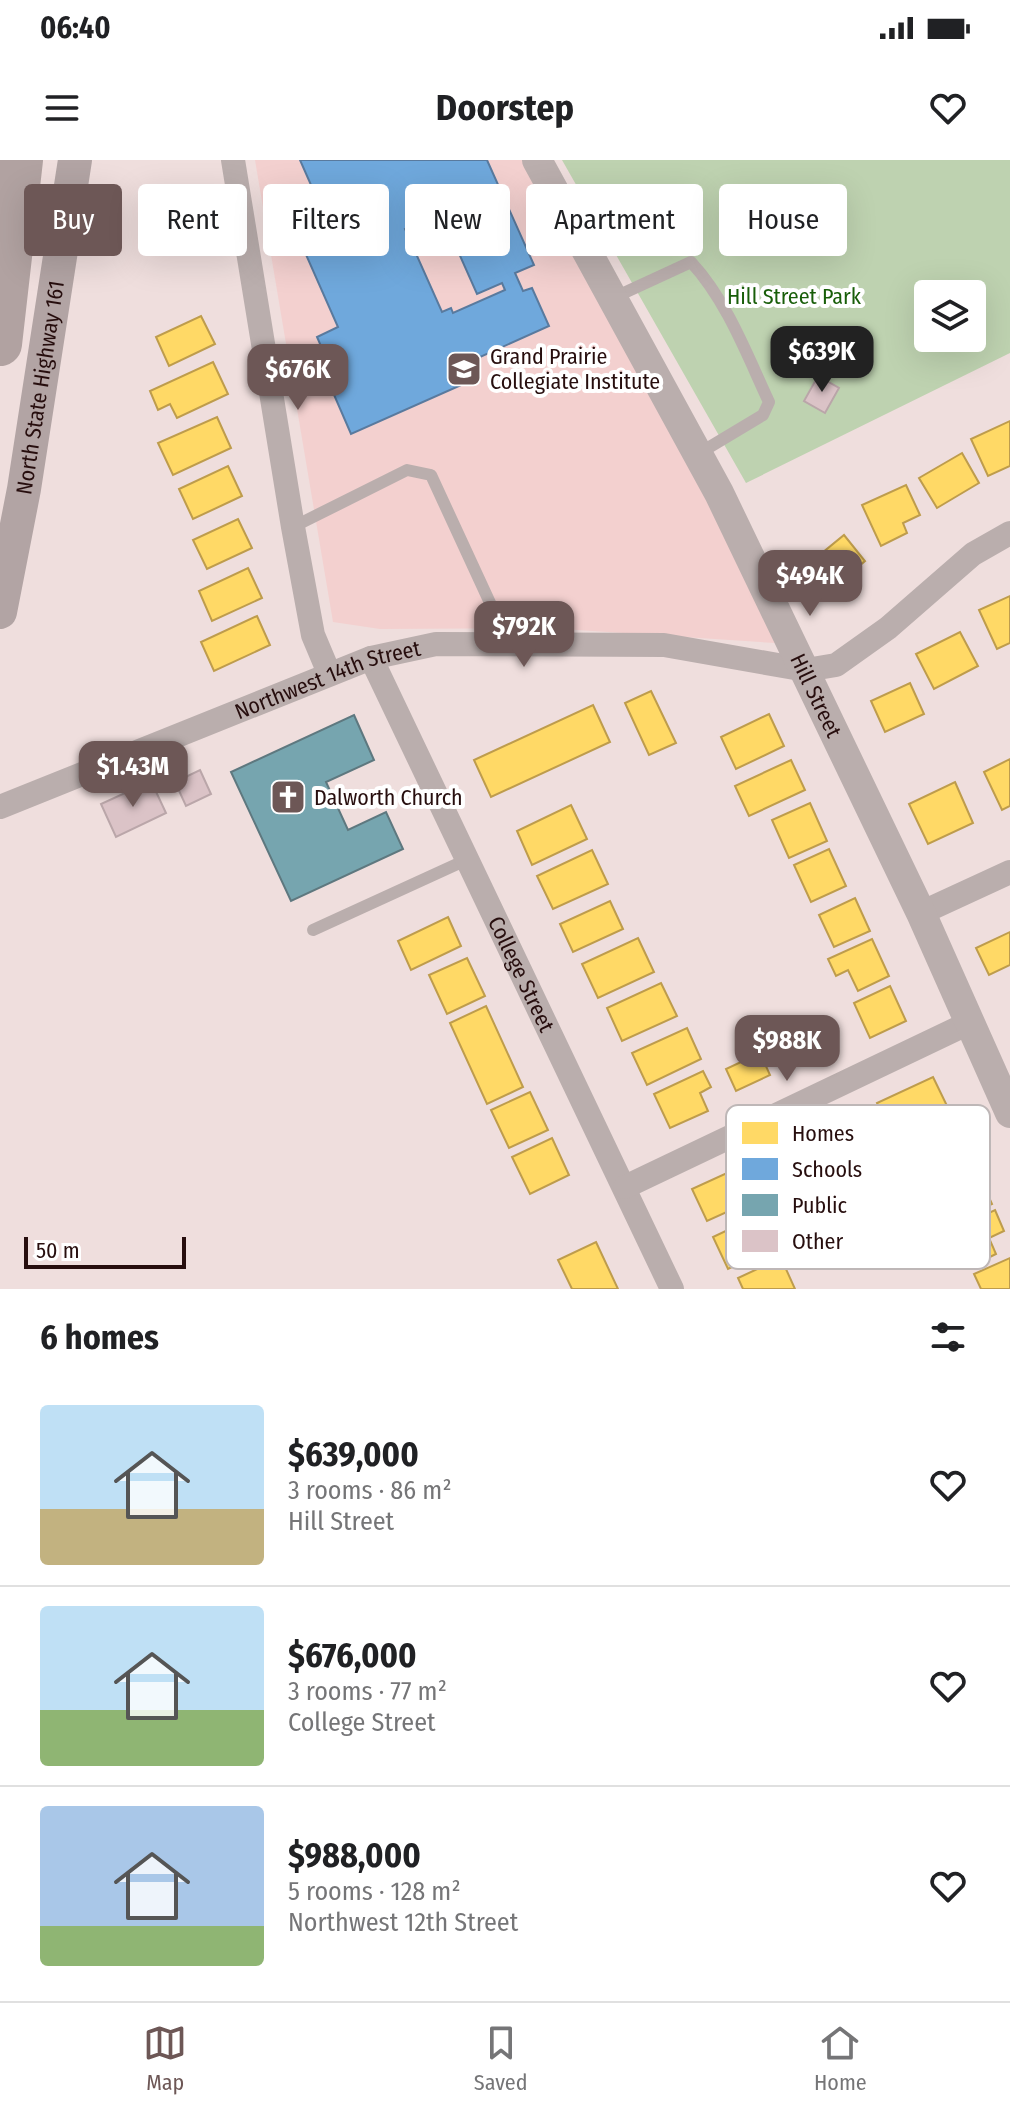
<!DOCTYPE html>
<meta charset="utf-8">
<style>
body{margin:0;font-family:"Fira Sans Condensed",sans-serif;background:#f6f6f6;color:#202124;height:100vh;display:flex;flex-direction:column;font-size:30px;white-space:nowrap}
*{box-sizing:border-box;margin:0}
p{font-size:26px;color:#757577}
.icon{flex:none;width:44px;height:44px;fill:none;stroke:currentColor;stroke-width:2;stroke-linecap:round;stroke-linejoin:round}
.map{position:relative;height:1129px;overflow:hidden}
.sheet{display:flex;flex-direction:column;background:#fff;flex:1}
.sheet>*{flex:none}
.hud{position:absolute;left:24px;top:24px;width:962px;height:72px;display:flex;gap:16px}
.fabs{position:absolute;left:914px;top:120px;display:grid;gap:16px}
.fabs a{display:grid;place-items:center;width:72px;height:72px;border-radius:8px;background:#fff;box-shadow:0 8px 32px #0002;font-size:40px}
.scale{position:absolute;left:24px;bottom:20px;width:162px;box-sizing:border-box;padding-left:8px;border:4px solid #270e0e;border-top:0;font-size:22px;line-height:28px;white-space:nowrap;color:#270e0e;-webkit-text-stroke:6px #fff;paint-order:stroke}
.price{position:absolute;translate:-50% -68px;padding:0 18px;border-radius:16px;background:#6d5756;color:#fff;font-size:26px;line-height:52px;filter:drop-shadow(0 2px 4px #0008)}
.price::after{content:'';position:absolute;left:50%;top:48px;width:24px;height:18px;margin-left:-12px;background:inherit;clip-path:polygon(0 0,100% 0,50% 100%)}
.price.selected{background:#222;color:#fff}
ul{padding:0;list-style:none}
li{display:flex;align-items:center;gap:24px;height:200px;padding:0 40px}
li+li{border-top:2px solid #e0e0e0}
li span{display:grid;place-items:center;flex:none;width:224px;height:160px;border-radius:8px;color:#555}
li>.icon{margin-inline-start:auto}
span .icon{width:96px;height:96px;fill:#fffc;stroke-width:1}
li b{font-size:34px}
h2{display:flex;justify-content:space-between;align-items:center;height:96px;padding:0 40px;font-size:34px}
.tag{padding:0 28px;border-radius:8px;background:#fff;box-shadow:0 8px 32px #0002;font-size:28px;line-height:72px}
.tag.selected{background:#6d5756;color:#fff}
.status{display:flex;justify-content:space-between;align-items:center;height:56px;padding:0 40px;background:#fff;direction:ltr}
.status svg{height:22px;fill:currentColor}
header{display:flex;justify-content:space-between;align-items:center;height:104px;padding:0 40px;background:#fff;font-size:36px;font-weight:700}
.menu{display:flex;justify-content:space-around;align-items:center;height:112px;border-top:2px solid #e0e0e0;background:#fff;font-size:22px;color:#757577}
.menu a{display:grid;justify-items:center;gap:4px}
.menu .selected{color:#6d5756}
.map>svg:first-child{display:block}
</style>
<div class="status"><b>06:40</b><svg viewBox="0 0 49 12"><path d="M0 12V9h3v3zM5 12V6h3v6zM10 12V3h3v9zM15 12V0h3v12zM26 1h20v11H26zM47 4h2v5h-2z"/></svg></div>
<header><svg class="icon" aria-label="menu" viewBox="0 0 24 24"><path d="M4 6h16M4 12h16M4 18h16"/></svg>Doorstep<svg class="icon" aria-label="heart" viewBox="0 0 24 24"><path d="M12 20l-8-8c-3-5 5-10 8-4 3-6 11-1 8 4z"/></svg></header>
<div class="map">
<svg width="1010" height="1129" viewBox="0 0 1010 1129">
<rect width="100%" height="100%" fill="#efdedd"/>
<polygon fill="#f3d0cf" points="255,0 522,0 706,332 775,483 547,468 380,469 333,462"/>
<path fill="#bed2b0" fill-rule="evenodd" d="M562,0H1010V193L746,323ZM928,134H972V178H928Z"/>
<g fill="#ffd966" stroke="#be9c4c" stroke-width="2">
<polygon points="201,156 215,184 169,206 156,177"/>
<polygon points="213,202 228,234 177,258 170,244 158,250 150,231"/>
<polygon points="217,257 231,288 173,315 158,283"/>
<polygon points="1010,261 1010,306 988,316 971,279"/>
<polygon points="962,293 979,323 937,348 919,318"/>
<polygon points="228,306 242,336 193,359 179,329"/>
<polygon points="906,325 920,355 903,363 907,373 881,386 862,345"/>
<polygon points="238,359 252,388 207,409 193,380"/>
<polygon points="844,375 865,401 827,433 805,407"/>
<polygon points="248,408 262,438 212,461 199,431"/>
<polygon points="1010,436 1010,483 997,489 979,450"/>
<polygon points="257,456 270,485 214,511 201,482"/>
<polygon points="960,472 978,506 934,529 916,494"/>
<polygon points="910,523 924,554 885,572 871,541"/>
<polygon points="651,531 676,583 649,595 625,543"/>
<polygon points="593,545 610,582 491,637 474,600"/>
<polygon points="769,554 784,586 736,609 721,577"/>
<polygon points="1010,599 1010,646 1002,650 984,612"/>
<polygon points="791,600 805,630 749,656 735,626"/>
<polygon points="955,622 973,663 928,684 909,644"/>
<polygon points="810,643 827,681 789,698 772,660"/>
<polygon points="571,645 587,679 532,705 517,671"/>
<polygon points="829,689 846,726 811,742 794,705"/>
<polygon points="592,690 608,724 553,749 537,716"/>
<polygon points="855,738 870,771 834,787 819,755"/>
<polygon points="610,741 623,769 573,792 560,764"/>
<polygon points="448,757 461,786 411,810 398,781"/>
<polygon points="1010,772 1010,805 989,815 976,788"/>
<polygon points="638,778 654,812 598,838 582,804"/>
<polygon points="872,779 889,816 858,831 848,810 836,816 828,799"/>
<polygon points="467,798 485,836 447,854 429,815"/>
<polygon points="661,823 677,856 622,881 607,848"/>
<polygon points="890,826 906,861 870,878 854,843"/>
<polygon points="486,846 523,927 487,944 450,863"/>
<polygon points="687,868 701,899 647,925 632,893"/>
<polygon points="760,893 770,915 736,931 726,909"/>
<polygon points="703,911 711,927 700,933 708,951 670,968 654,934"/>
<polygon points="933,917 950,952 907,972 903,963 889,969 877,943"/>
<polygon points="530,932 548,970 509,988 491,950"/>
<polygon points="552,978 569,1015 530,1034 512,997"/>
<polygon points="775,991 786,1014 745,1033 749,1042 707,1061 692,1029"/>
<polygon points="979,1015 992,1044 952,1062 938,1034"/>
<polygon points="995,1050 1004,1071 989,1078 996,1094 972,1106 955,1069"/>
<polygon points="755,1057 770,1089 728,1109 713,1077"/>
<polygon points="596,1082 618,1129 572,1129 558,1100"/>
<polygon points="781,1098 795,1129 743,1129 738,1118"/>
<polygon points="1010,1098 1010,1129 981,1129 974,1114"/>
</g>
<path fill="#6fa8dc" stroke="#597a9e" stroke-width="2" fill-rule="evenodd" d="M300,0H487L534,105L515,113L523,131L532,128L549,166L460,206L468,222L351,274L325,214L332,211L317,177L338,167L296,72L326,59ZM441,53L477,134L502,123L505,130L453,153L451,148L442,152L405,69Z"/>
<polygon fill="#76a5af" stroke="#5e787f" stroke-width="2" points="354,555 374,600 326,622 348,670 386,652 403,689 291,741 231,612"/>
<g fill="#dbc3c7" stroke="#baa6a9" stroke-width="2">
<polygon points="818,216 839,228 825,253 804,241"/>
<polygon points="200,610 211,634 186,646 175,622"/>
<polygon points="151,621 166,653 116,677 101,644"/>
</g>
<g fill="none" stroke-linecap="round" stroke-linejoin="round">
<g stroke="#baaead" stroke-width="12">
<path d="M613,138L691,102C727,141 747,195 769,242L763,255L698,294"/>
<polyline points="293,367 407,310 431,315 509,484"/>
<polyline points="313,770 466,700"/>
</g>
<g stroke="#baaead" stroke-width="24">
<polyline points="233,0 293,367 313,475 329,513"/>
<path id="s1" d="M371,498L672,1129"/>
<path id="s2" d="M0,647L371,498L436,484L664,485L806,510L836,505L888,468L973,394L1010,373"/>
<polyline points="921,753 1010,712"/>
<polyline points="625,1027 969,863"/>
</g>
<path stroke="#baaead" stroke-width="30" id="s3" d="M537,0L719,333L921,753L1010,953"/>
<path stroke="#b2a4a4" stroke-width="34" id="s4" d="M0,452L24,329L75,0"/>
<polyline stroke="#b1a2a1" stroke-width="44" points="0,184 21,0"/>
</g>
<defs>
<symbol id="school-square" viewBox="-11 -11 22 22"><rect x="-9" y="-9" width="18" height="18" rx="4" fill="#6d5756" stroke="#fff"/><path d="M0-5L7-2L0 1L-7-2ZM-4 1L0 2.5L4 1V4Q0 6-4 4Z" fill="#fff"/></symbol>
<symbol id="church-square" viewBox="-11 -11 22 22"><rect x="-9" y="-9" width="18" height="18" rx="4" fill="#6d5756" stroke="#fff"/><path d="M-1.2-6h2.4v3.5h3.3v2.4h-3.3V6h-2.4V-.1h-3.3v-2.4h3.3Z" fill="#fff"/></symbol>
</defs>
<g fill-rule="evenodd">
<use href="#school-square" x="444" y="189" width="40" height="40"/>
<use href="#church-square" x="268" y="617" width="40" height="40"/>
</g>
<g text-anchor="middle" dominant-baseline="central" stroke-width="8" stroke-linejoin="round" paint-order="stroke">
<g font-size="22" fill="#185e09" stroke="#fff">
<text x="794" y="136">Hill Street Park</text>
</g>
<g font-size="22" fill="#270e0e" stroke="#fff" text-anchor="start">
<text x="490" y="196">Grand Prairie<tspan x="490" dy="25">Collegiate Institute</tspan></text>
<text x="314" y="637">Dalworth Church</text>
</g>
<g font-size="22" fill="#270e0e" stroke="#fff">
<text stroke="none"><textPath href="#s4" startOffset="228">North State Highway 161</textPath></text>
<text stroke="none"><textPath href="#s2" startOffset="352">Northwest 14th Street</textPath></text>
<text stroke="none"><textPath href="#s3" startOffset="604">Hill Street</textPath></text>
<text stroke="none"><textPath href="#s1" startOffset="350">College Street</textPath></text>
</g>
</g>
<rect x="726" y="945" width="264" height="164" rx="12" fill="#fff" stroke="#beb7b7" stroke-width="2"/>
<rect x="742" y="962" width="36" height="22" fill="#ffd966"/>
<rect x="742" y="998" width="36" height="22" fill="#6fa8dc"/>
<rect x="742" y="1034" width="36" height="22" fill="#76a5af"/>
<rect x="742" y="1070" width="36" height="22" fill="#dbc3c7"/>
<g font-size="22" fill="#270e0e">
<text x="792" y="981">Homes</text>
<text x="792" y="1017">Schools</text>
<text x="792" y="1053">Public</text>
<text x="792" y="1089">Other</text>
</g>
</svg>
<div class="fabs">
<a><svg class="icon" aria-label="layers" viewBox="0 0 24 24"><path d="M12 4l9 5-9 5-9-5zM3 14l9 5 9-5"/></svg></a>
</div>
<div class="scale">50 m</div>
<b class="price selected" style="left:822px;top:234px">$639K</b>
<b class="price" style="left:298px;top:252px">$676K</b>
<b class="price" style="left:810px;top:458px">$494K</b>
<b class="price" style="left:524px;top:509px">$792K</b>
<b class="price" style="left:133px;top:649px">$1.43M</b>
<b class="price" style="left:787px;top:923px">$988K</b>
<div class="hud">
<a class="tag selected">Buy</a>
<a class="tag">Rent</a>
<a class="tag">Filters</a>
<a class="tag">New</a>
<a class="tag">Apartment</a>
<a class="tag">House</a>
</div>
</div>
<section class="sheet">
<h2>6 homes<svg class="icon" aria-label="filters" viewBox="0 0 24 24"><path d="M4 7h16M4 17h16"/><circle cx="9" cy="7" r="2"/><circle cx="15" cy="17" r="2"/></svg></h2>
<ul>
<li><span style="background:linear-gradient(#bfe0f5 65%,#c2b280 0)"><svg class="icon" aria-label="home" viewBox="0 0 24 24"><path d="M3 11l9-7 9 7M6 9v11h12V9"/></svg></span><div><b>$639,000</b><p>3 rooms · 86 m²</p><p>Hill Street</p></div><svg class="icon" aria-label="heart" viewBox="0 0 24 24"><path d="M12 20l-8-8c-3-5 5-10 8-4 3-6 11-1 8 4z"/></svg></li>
<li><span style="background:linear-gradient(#bfe0f5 65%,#8fb573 0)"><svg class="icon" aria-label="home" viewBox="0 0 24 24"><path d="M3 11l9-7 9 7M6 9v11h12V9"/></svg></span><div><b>$676,000</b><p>3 rooms · 77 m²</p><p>College Street</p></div><svg class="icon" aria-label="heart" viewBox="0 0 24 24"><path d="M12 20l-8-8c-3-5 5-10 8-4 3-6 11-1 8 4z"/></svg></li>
<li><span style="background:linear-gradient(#a9c7e8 75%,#8fb573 0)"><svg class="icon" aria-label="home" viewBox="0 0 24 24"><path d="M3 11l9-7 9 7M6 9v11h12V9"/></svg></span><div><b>$988,000</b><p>5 rooms · 128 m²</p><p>Northwest 12th Street</p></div><svg class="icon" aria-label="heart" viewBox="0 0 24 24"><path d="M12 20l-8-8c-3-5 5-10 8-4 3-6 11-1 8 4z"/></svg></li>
</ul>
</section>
<nav class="menu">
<a class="selected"><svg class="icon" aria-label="map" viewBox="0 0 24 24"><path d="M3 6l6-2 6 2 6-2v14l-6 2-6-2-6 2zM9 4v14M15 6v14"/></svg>Map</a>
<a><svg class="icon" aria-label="saved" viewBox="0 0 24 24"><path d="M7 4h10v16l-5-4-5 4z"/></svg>Saved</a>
<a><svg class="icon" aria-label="home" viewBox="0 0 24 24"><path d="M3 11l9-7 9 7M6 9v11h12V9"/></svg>Home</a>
</nav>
